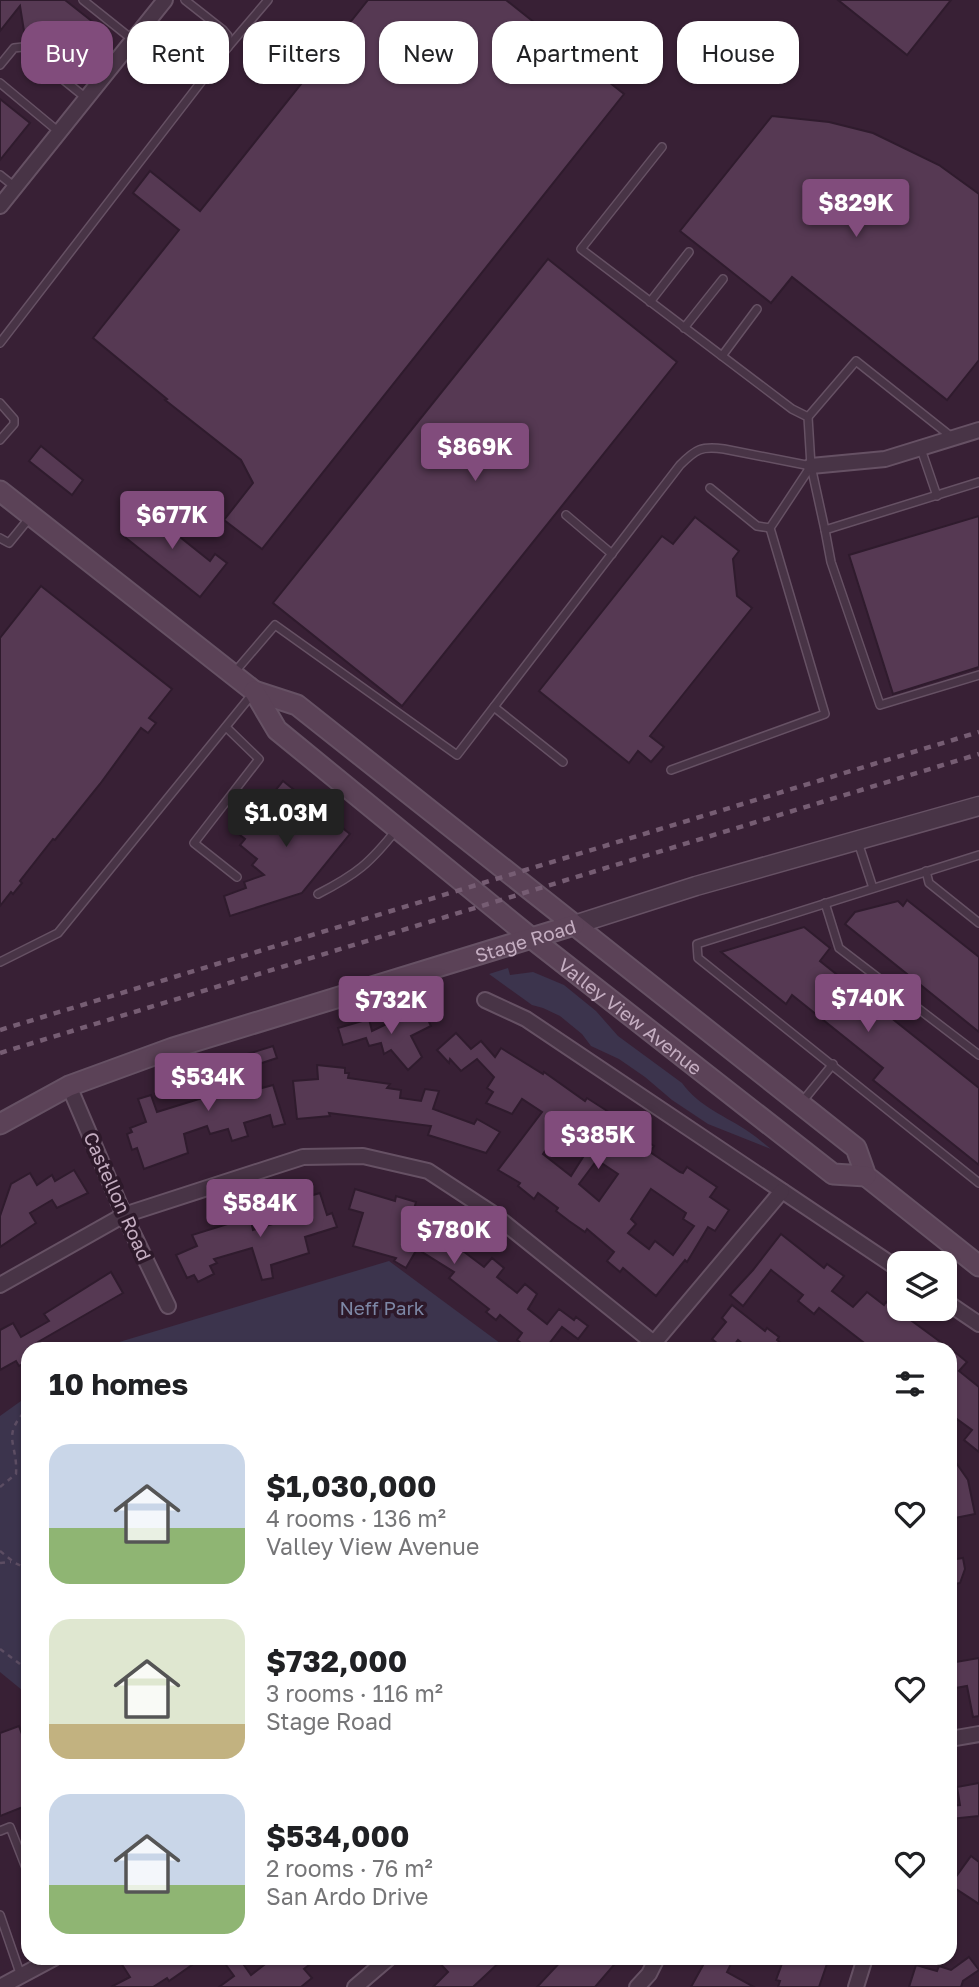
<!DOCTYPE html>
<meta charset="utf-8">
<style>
body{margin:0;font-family:"Golos Text",sans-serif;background:#f6f6f6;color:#202124;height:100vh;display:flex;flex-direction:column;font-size:26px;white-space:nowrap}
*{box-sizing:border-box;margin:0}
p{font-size:23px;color:#757577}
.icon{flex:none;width:38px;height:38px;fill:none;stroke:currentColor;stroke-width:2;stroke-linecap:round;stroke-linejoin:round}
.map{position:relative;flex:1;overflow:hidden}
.side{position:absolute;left:21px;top:1342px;width:936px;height:623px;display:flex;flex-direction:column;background:#fff;border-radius:21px;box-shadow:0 2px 5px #0004}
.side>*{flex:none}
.top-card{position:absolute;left:21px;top:21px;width:938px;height:63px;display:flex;gap:14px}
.buttons{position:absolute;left:887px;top:1251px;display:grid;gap:14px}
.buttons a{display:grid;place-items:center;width:70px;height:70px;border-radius:14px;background:#fff;box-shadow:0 2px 5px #0004;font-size:35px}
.price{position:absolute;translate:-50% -60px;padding:0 16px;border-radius:7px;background:#814c7c;color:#fff;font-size:23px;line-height:46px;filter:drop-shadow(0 2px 4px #0008)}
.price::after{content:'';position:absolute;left:50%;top:42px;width:21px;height:16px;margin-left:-10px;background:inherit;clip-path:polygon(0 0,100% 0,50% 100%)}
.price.selected{background:#222;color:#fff}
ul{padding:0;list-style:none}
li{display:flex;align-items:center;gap:21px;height:175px;padding:0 28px}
li span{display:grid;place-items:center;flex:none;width:196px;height:140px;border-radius:21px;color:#555}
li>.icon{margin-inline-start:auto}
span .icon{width:84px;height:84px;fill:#fffc;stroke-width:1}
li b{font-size:30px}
h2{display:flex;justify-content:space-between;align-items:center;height:84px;padding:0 28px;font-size:30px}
.tag{padding:0 24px;border-radius:21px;background:#fff;box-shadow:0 2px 5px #0004;font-size:24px;line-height:63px}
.tag.selected{background:#814c7c;color:#fff}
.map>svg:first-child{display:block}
</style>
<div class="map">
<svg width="979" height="1987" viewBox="0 0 979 1987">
<rect width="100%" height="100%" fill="#382035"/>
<g fill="#3c344d">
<path d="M508,968L510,975L533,972L564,985L596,1011L618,1036L682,1083C699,1107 726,1116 749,1132C757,1137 764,1144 771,1149L708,1124L672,1100L645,1077L619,1059L591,1046L582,1034L560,1016L543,1008L532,1005L489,974Z"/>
<polygon points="389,1261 508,1349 96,1349"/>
<polygon points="28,1396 28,1695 0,1672 0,1416"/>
</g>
<g fill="#563953" stroke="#2f1b2d" stroke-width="2" fill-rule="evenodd">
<polygon points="0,0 65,0 98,26 99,35 77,65 67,66 24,31 20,6 0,31"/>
<polygon points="368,0 506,0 624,94 262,549 224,520 253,483 241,460 165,400 167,399 93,338 179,230 133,193 150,171 200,211"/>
<polygon points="838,0 951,0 907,55"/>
<polygon points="0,99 30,123 0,160"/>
<polygon points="772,116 829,122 873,133 939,165 979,194 979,360 947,400 792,277 771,303 680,231"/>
<polygon points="548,259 677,362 402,706 273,603"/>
<polygon points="41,446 83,480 72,495 29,461"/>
<polygon points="145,503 158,513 155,517 210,561 215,554 227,563 200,597 121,534"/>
<polygon points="979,516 979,667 893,694 849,555"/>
<polygon points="695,517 739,551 733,559 737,596 752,608 650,736 664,747 651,762 638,751 629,763 539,691 662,536 673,544"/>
<polygon points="41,586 172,689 149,718 156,723 148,733 141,728 100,784 55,840 53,839 20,881 22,883 13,894 11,892 0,906 0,638"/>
<polygon points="283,781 307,800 314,797 327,807 325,814 350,834 302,893 230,916 224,896 246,888 244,882 264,875 252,865 257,859 240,845 245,839 240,835"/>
<polygon points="907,900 979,957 979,1032 845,924 855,912 898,901 903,906"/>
<polygon points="804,927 830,948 820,961 979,1088 979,1165 873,1080 883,1068 792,995 786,1004 721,952"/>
<polygon points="422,1007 431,1026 411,1036 422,1057 408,1070 391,1050 384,1054 381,1043 369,1046 366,1038 343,1045 338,1028 369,1019 372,1031"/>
<path d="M456,1033L471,1049L481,1041L495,1057L501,1048L543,1074L544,1072L585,1101L587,1098L615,1116L613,1120L654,1146L650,1152L680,1172L683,1173L687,1167L717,1187L710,1197L729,1210L715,1231L708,1227L687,1262L685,1260L656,1296L623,1268L620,1272L607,1261L614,1252L587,1229L585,1232L569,1221L556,1211L558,1208L538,1193L534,1199L518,1186L520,1183L498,1170L542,1112L522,1099L512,1114L486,1103L493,1092L487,1088L494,1077L477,1059L461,1071L450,1059L449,1063L437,1050ZM559,1130L584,1147L581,1151L585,1154L571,1176L543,1154ZM597,1160L618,1174L599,1201L579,1184ZM651,1189L686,1213L683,1219L694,1226L673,1255L655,1241L649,1249L628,1233L636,1224L631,1219Z"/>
<polygon points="273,1046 277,1058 256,1065 262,1088 273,1085 285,1124 273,1127 270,1115 244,1123 248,1136 232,1141 228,1129 210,1134 207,1126 184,1134 188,1153 144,1169 137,1148 132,1150 127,1134 132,1132 130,1128 146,1122 138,1099 151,1095 157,1112 215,1094 214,1090 236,1083 229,1060"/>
<polygon points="317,1065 345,1068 345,1073 349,1073 348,1078 390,1084 387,1088 401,1090 400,1098 421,1101 425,1089 439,1091 433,1109 474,1124 477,1119 500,1132 486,1153 428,1135 431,1126 329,1113 330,1116 297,1119 293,1081 318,1079"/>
<polygon points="74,1170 88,1193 57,1208 52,1200 30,1213 36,1223 0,1247 0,1216 11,1184 30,1173 37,1185 52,1175 55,1181"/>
<polygon points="355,1189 395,1201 396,1196 416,1202 410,1223 435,1231 436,1230 452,1239 457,1230 471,1238 463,1251 484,1267 492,1258 504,1268 497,1277 517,1293 525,1284 537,1294 528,1309 547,1324 559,1309 574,1320 576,1317 588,1326 578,1339 562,1327 545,1349 529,1349 517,1340 522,1333 500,1315 496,1320 486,1312 489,1309 449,1278 454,1272 417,1249 406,1268 394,1261 396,1258 353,1246 363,1213 349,1209"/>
<polygon points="320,1193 327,1215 332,1213 337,1227 305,1237 309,1253 271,1265 273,1278 262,1280 252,1248 214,1259 217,1263 210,1266 214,1274 198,1282 194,1275 187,1278 176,1255 197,1246 192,1235 250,1217 253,1230 282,1221 278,1205"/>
<polygon points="781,1234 824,1268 827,1264 844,1276 832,1291 853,1307 867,1292 884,1305 886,1302 950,1349 872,1349 819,1308 814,1314 798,1301 803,1295 771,1270 743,1306 730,1295 753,1270"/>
<polygon points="111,1272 123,1293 38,1342 42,1349 28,1349 28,1361 19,1366 16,1361 0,1370 0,1330 13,1323 21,1337 49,1321 44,1314"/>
<polygon points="732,1305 765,1331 767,1328 779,1337 777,1340 789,1349 749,1349 738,1340 731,1349 724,1349 712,1339 726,1322 722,1318"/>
<polygon points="950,1348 967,1362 959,1371 979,1387 979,1452 964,1440 972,1430 950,1414"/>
<polygon points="950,1454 968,1480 975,1514 950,1519"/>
<polygon points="963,1558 965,1569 960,1583 950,1585 950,1560"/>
<polygon points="979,1658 979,1716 973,1717 967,1686 950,1689 950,1663"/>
<polygon points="19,1726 28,1751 28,1805 0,1816 0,1733"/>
<polygon points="979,1783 979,1816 950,1819 950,1806 960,1805 957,1787"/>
<polygon points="971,1856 979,1862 979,1904 950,1885"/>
<polygon points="969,1957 979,1970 963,1981 961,1987 909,1987 916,1965 937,1971 939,1966 951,1970"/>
<polygon points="128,1958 202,1958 169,1981 167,1978 153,1987 111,1987 130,1977 121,1963"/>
<polygon points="221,1958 239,1958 251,1975 273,1958 318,1958 304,1969 312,1978 301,1987 219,1987 234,1976"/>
<polygon points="435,1958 504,1958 473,1987 433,1987 448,1972"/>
<polygon points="564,1958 620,1958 595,1987 537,1987"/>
<polygon points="707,1958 734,1958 727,1972 754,1987 691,1987"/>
<polygon points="784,1958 829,1958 819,1987 778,1987 780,1981 776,1980"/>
</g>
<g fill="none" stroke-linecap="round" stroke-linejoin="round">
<defs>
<g id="service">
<polyline points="83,0 133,40"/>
<polyline points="228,47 268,0"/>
<polyline points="0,65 14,48 23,47 86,98"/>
<polyline points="0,83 59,132"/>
<polyline points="662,147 581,249 792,409 808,417 811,466 825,530 979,482"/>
<polyline points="0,175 15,187"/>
<polyline points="650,302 689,252"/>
<polyline points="684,328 723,279"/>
<polyline points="0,343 228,47 228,36 223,30 185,0"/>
<polyline points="722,356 757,309"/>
<polyline points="0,403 14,419 14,424 0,440"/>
<polyline points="808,417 856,361 953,438"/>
<polyline points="921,449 937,496"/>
<polyline points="710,488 757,526 770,528"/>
<polyline points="566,515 612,554"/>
<polyline points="825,530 831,562 880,705 979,675"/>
<polyline points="0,538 9,543 31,516"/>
<path d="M233,674L275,625L457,755L680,465C696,449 701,446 724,449L811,466"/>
<polyline points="494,707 563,762"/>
<polyline points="226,727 259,759 194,843 237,877"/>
<polyline points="671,770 825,714 770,528 811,466"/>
<polyline points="858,842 873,888"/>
<polyline points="979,855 697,944 698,958 979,1183"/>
<polyline points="926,871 929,883 979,923"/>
<path d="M318,894C357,874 370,863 397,829"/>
<polyline points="825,903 839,948 979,1055"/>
<polyline points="0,962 58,933 254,692"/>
<polyline points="802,1102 833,1064"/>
<polyline points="0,1831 10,1827 28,1873"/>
<polyline points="0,1915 21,1976"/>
</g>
<g id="minor">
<polyline points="0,206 165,0"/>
<polyline points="811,466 885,459 979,430"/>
<polyline points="485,1000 526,1019 900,1270"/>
<polyline points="69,1086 124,1215 168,1306"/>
<polyline points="0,1285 124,1215 303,1157 363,1156 428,1171 492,1213 661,1349"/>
<polyline points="945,1301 979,1324"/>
<polyline points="649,1349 782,1191"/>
<polyline points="950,1739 979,1734"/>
<polyline points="0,1987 54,1958"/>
<polyline points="355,1987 389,1958"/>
<polyline points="637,1987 649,1974 657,1958"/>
<polyline points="856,1987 865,1958"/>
</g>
<polyline id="tertiary" points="574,925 696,886 979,806"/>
<g id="secondary">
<polyline points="0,491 254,691 297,705 856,1148 866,1176 979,1266"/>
<path id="s1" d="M254,691L277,730L530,937L833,1174L866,1176"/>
<path id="s2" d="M0,1124L69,1086L173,1048L574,925"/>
</g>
</defs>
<use href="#service" stroke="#665164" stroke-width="10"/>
<use href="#minor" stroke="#665164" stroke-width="18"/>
<use href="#tertiary" stroke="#665164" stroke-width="21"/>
<use href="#secondary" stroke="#665164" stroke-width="23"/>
<g stroke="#5c4d63" stroke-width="2.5" stroke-dasharray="5 5" stroke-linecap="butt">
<path d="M0,1487L16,1474C18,1442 0,1437 28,1408"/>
<polyline points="0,1551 15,1563 28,1569"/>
<polyline points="0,1563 11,1562"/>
<polyline points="0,1649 28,1670"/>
</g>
<use href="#service" stroke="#483446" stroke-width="7"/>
<use href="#minor" stroke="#483446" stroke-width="14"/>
<use href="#tertiary" stroke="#483446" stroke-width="18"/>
<use href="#secondary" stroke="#5b4257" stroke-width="19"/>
<g stroke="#765d73" stroke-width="4.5" stroke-dasharray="7 7" stroke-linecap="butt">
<polyline points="0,1030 979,732"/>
<polyline points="0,1053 979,754"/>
</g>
</g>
<g text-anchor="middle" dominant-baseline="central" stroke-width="7" stroke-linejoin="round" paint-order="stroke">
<g font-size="19" fill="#c5aec2" stroke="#2d192a">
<text stroke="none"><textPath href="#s2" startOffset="558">Stage Road</textPath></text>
<text stroke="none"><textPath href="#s1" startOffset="500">Valley View Avenue</textPath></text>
<text transform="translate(118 1196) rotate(66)">Castellon Road</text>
</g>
<g font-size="19" fill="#7d87a5" stroke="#2d192a">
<text x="382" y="1307">Neff Park</text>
</g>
</g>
</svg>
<div class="buttons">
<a><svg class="icon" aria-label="layers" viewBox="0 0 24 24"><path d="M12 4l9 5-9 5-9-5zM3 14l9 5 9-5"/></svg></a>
</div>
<b class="price" style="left:856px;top:239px">$829K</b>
<b class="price" style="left:475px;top:483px">$869K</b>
<b class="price" style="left:172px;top:551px">$677K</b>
<b class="price selected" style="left:286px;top:849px">$1.03M</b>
<b class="price" style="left:868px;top:1034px">$740K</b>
<b class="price" style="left:391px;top:1036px">$732K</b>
<b class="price" style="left:208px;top:1113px">$534K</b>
<b class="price" style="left:598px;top:1171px">$385K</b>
<b class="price" style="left:260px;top:1239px">$584K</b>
<b class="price" style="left:454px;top:1266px">$780K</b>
<div class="top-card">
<a class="tag selected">Buy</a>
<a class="tag">Rent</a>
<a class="tag">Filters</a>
<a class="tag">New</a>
<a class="tag">Apartment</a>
<a class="tag">House</a>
</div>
<section class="side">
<h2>10 homes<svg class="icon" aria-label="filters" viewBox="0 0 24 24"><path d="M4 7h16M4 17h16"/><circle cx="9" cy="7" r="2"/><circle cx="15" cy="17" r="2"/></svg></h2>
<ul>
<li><span style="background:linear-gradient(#c9d6e8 60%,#8fb573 0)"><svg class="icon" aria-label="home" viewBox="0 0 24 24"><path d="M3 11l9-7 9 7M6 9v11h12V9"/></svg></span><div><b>$1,030,000</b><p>4 rooms · 136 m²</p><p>Valley View Avenue</p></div><svg class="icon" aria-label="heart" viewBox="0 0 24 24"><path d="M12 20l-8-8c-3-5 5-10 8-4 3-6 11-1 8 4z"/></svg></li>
<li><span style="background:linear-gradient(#dfe7d0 75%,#c2b280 0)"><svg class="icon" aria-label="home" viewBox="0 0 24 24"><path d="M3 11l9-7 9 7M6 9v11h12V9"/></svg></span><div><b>$732,000</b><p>3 rooms · 116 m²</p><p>Stage Road</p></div><svg class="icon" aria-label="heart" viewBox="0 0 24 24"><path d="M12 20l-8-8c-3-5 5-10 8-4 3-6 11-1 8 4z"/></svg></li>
<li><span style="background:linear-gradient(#c9d6e8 65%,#8fb573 0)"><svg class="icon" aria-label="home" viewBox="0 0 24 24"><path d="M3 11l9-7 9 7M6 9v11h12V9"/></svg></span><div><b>$534,000</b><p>2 rooms · 76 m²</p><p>San Ardo Drive</p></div><svg class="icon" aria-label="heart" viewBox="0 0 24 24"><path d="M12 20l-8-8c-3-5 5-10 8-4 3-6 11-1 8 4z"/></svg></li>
</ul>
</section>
</div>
